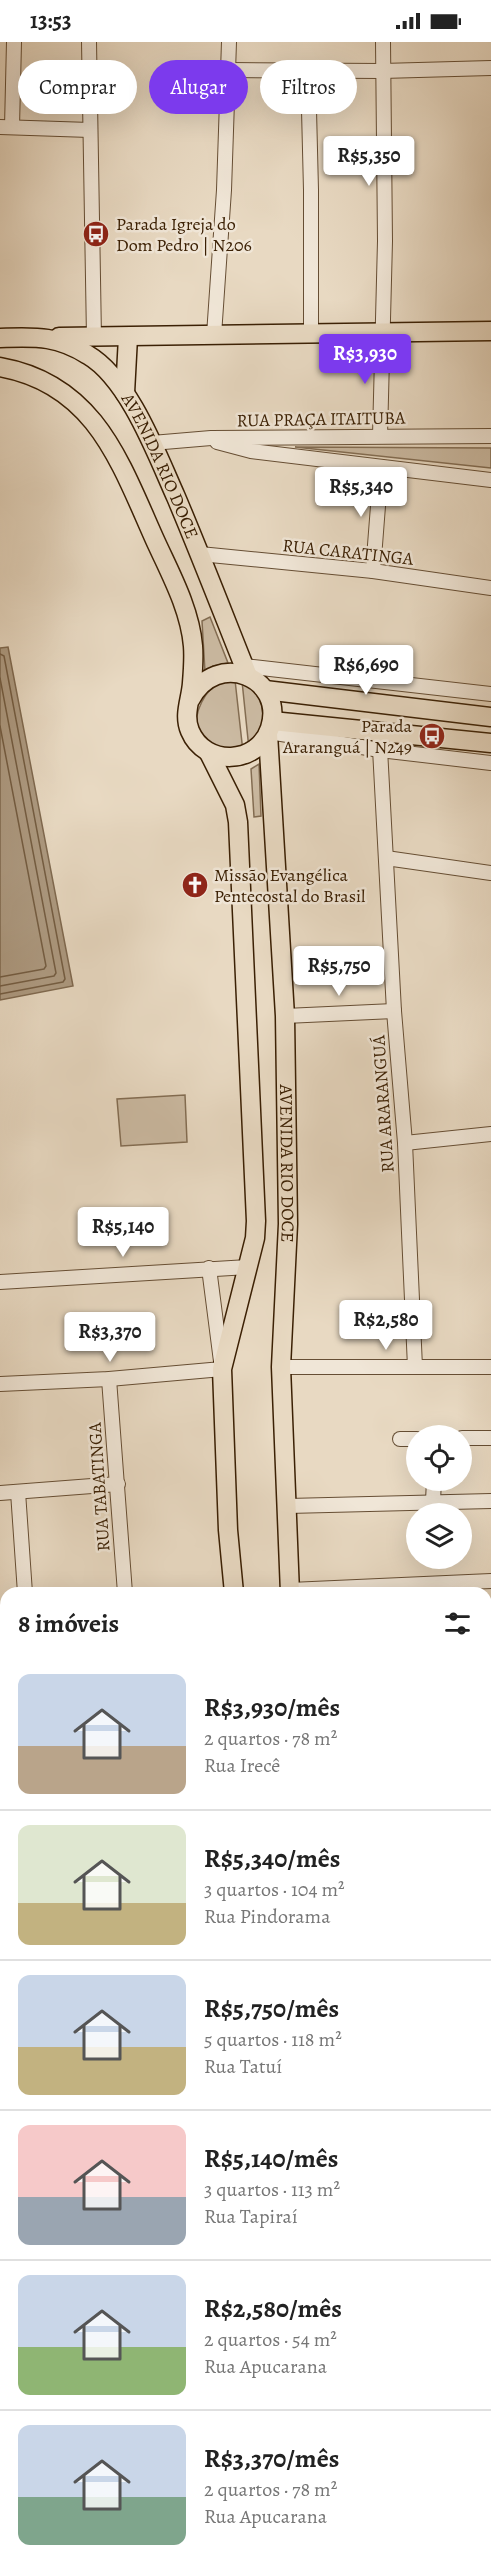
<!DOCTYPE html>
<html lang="pt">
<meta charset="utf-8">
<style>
body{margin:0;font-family:Alegreya,serif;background:#f6f6f6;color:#222;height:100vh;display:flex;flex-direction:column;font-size:22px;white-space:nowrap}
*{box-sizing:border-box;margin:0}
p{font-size:20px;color:#767676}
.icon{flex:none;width:33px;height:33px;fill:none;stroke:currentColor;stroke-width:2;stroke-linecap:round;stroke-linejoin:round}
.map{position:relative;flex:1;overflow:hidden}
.side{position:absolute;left:0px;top:1545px;width:492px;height:984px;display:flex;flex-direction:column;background:#fff;border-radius:18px 18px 0 0;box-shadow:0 6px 24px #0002}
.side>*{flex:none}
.banner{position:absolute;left:18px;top:18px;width:456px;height:54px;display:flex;gap:12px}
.tools{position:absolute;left:406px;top:1383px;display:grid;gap:12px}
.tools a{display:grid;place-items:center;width:66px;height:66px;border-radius:50%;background:#fff;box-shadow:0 6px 24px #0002;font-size:30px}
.price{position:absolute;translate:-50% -51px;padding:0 14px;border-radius:6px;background:#fff;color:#222;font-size:20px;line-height:39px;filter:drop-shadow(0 2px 3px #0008)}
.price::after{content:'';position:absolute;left:50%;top:36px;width:18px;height:14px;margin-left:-9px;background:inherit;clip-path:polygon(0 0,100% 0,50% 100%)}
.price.current{background:#7c3aed;color:#fff}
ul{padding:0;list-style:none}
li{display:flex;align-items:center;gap:18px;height:150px;padding:0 18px}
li+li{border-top:2px solid #e0e0e0}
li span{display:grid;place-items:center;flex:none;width:168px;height:120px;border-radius:12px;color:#555}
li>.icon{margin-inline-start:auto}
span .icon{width:72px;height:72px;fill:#fffc;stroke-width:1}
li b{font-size:26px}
h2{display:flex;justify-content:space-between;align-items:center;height:72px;padding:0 18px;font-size:26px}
.tag{padding:0 21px;border-radius:27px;background:#fff;box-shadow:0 6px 24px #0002;font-size:21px;line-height:54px}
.tag.current{background:#7c3aed;color:#fff}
.status{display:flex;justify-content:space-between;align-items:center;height:42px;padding:0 30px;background:#fff;direction:ltr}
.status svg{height:16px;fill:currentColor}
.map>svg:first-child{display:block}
</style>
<div class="status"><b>13:53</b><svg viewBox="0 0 49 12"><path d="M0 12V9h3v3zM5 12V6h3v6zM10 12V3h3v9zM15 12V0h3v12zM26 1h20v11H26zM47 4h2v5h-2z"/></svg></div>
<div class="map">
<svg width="491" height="2529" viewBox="0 0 491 2529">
<rect width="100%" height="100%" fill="#e8d9c2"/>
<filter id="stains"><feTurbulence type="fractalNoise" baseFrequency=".00333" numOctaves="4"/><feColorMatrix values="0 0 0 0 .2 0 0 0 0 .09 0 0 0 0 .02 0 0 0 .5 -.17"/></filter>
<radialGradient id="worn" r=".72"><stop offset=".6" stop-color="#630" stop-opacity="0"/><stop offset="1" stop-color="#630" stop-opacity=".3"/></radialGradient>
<g fill="#cbbaa2" stroke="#836d53" stroke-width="1.5">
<polygon points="295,405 491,406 491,426"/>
<polygon points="210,575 228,621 213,624 205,630 202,579"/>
<path d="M235,638L243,710L216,709C211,703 200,695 198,688C192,672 206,646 221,640C225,638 231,639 235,638Z"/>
<polygon points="242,639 251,643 269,672 249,707"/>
<polygon points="259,722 261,774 254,775 251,727"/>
<polygon points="185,1053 187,1100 121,1104 117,1057"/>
</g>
<polygon fill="#ad9a81" stroke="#7f694f" stroke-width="1.5" points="8,605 73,944 0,958 0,606"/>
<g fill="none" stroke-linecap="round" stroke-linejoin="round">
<g stroke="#745d42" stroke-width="1.5">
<polyline points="0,612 4,614 65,937 63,940 0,952"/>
<polyline points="0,636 56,931 54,934 0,944"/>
<polyline points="0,684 46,924 44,927 0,935"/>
</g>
<defs>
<g id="minor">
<polyline points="89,0 94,296"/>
<polyline points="229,28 382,29 491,26"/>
<polyline points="308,28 311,148 311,292"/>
<polyline points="0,85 90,88"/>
<polyline points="12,85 14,0"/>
<polyline points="214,293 224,148 229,0"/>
<polyline points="380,394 385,199 383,0"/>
<polyline points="217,400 251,409 491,438"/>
<polyline points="152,401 211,396 491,394"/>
<polyline points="200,512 373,529 491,546"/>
<polyline points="373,529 381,425"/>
<polyline points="244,624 491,652"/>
<polyline points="379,688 394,969 405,1101 415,1325"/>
<polyline points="269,690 380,708 491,721"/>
<polyline points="386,816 491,831"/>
<polyline points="285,974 394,969"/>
<polyline points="405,1101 491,1092"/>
<polyline points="0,1240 248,1225"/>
<polyline points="281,1325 491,1325"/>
<polyline points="109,1337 125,1551"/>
<polyline points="0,1342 109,1337 222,1327 209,1226"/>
<polyline points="462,1396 491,1396"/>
<polyline points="400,1397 417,1397"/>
<polyline points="18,1450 25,1551"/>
<polyline points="0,1451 118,1442"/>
<polyline points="433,1459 434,1438"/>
<polyline points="288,1464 491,1459"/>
<polyline points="290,1548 491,1539"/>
<polyline points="486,1625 491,1625"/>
<polyline points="0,1676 6,1676"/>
<polyline points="486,1711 491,1710"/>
<polyline points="0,1783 6,1783"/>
<polyline points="0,1890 6,1890"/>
<polyline points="0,1973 6,2005"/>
<polyline points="486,1980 491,1979"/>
<polyline points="486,2067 491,2067"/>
<polyline points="486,2153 491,2153"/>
<polyline points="0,2224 6,2223"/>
<polyline points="0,2332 6,2332"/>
<polyline points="0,2440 6,2439"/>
<polyline points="486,2494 491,2494"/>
<polyline points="88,2523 89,2529"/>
<polyline points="189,2523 190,2529"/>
</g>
<g id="major">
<polyline points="59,295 491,289"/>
<path id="s1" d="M0,296C35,295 56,293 88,313C129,337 157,413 176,455C201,514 224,574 248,634"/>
<path d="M0,325C95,342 120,420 155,498C170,531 190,567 193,604C194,616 193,629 192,641C191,657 183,673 190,689C205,725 258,723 270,686C286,636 217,606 190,658"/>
<polyline points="125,351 128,295"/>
<polyline points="265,648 491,675"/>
<polyline points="272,679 491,701"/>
<path id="s2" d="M268,692L285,974L288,1182L281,1325L290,1551"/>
<polyline points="209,711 235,763 238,780 256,1179 255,1196 222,1327 228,1488 234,1551"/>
<polyline points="301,2523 301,2529"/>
<polyline points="336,2523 337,2529"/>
</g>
</defs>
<use href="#minor" stroke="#664e34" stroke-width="16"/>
<use href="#major" stroke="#3b2004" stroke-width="21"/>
<use href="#minor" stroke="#f0e6d7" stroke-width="14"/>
<use href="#major" stroke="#e8d9c2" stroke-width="18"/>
</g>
<defs>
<symbol id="bus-disc" viewBox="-11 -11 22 22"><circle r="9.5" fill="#8f2418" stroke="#f0e6d7"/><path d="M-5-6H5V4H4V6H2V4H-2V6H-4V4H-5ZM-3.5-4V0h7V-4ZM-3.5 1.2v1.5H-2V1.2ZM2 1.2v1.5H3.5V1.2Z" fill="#fff"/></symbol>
<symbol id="church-disc" viewBox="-11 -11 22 22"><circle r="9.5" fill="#8f2418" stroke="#f0e6d7"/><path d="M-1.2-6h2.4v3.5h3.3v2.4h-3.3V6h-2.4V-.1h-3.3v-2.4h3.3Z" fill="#fff"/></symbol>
</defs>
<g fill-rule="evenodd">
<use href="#bus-disc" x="81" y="177" width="30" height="30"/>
<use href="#bus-disc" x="417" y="679" width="30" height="30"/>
<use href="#church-disc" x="180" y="828" width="30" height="30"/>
</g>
<g text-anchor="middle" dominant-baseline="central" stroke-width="5" stroke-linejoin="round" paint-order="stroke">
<g font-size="18" fill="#3b2004" stroke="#f0e6d7" text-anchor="start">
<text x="116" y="182">Parada Igreja do<tspan x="116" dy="21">Dom Pedro | N206</tspan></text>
<text x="412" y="684" text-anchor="end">Parada<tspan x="412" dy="21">Araranguá | N249</tspan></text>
<text x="214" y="833">Missão Evangélica<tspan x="214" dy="21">Pentecostal do Brasil</tspan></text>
</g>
<g font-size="18" fill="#3b2004" stroke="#f0e6d7">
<text transform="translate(321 377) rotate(-1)">RUA PRAÇA ITAITUBA</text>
<text stroke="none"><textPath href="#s1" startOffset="226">AVENIDA RIO DOCE</textPath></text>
<text transform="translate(348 510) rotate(6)">RUA CARATINGA</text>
<text transform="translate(383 1062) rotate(-94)">RUA ARARANGUÁ</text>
<text stroke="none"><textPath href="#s2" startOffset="430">AVENIDA RIO DOCE</textPath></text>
<text transform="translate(99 1445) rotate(-94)">RUA TABATINGA</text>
</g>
</g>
<rect width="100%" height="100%" filter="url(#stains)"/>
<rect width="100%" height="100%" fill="url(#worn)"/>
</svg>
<div class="tools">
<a><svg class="icon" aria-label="locate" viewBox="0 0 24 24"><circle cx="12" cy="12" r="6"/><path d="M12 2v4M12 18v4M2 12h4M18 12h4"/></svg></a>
<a><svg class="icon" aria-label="layers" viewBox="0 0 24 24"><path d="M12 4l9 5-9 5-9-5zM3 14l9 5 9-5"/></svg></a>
</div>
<b class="price" style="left:369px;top:145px">R$5,350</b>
<b class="price current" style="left:365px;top:343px">R$3,930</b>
<b class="price" style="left:361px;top:476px">R$5,340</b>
<b class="price" style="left:366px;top:654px">R$6,690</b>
<b class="price" style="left:339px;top:955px">R$5,750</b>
<b class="price" style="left:123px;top:1216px">R$5,140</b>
<b class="price" style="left:386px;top:1309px">R$2,580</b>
<b class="price" style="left:110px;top:1321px">R$3,370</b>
<div class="banner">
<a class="tag">Comprar</a>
<a class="tag current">Alugar</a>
<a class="tag">Filtros</a>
</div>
<section class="side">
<h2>8 imóveis<svg class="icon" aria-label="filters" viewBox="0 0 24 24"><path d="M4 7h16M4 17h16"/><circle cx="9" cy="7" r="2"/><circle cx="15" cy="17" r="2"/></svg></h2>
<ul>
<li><span style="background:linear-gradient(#c9d6e8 60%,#b9a48a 0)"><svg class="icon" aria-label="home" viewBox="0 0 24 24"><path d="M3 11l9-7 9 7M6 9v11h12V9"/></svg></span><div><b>R$3,930/mês</b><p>2 quartos · 78 m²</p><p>Rua Irecê</p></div></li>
<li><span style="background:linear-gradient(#dfe7d0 65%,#c2b280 0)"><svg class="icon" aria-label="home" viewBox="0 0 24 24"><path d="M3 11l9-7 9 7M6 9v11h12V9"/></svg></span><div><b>R$5,340/mês</b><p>3 quartos · 104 m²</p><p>Rua Pindorama</p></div></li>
<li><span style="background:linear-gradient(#c9d6e8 60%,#c2b280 0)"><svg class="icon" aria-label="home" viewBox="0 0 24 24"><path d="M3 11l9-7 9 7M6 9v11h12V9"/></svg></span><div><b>R$5,750/mês</b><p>5 quartos · 118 m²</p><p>Rua Tatuí</p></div></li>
<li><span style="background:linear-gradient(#f6c9c9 60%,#9aa5b1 0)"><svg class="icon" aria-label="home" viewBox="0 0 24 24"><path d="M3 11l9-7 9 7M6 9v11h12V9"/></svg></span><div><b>R$5,140/mês</b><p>3 quartos · 113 m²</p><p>Rua Tapiraí</p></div></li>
<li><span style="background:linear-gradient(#c9d6e8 60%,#8fb573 0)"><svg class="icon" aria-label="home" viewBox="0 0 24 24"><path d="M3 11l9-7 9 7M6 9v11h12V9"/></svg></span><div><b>R$2,580/mês</b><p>2 quartos · 54 m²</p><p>Rua Apucarana</p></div></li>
<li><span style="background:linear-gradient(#c9d6e8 60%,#7fa58c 0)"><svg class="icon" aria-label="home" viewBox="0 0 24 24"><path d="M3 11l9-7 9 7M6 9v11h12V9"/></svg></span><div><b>R$3,370/mês</b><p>2 quartos · 78 m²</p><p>Rua Apucarana</p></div></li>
</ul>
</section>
</div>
